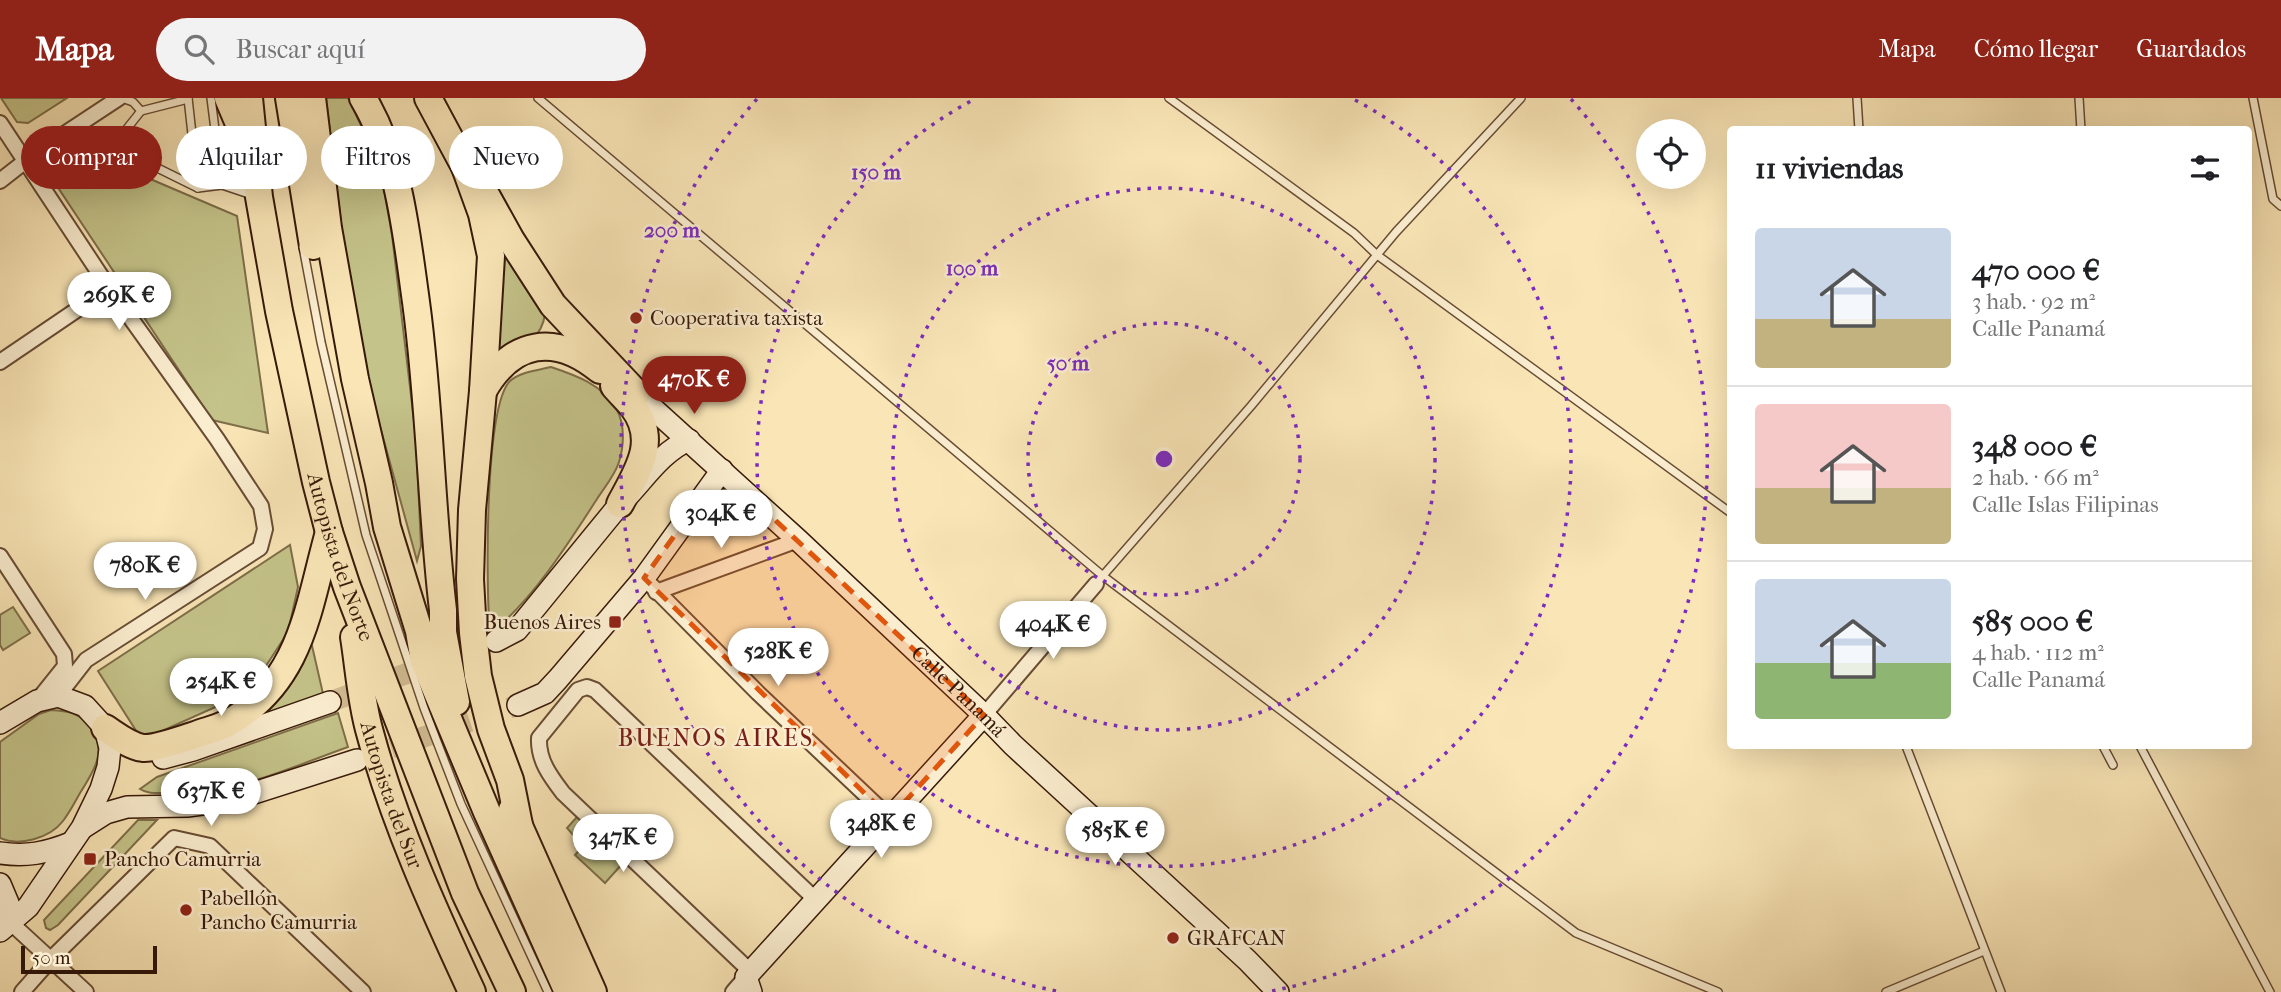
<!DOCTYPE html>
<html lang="es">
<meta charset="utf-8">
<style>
body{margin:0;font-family:"IM FELL French Canon",serif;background:#f2f2f2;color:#202124;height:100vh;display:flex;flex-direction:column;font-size:26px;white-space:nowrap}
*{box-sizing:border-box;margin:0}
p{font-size:23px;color:#757577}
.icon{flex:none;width:38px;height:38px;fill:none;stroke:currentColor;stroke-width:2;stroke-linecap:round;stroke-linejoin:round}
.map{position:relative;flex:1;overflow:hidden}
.panel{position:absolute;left:1727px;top:28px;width:525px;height:623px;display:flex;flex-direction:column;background:#fff;border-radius:7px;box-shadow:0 7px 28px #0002}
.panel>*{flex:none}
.hud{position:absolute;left:21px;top:28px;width:665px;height:63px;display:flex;gap:14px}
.tools{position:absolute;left:1636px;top:21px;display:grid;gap:14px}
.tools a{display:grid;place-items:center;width:70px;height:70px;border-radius:50%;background:#fff;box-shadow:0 7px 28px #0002;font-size:35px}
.scale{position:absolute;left:21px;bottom:18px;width:136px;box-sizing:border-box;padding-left:7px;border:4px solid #371909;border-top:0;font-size:19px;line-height:24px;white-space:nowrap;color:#371909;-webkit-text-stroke:5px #fbeed0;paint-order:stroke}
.price{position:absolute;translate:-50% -60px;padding:0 16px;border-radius:24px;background:#fff;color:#222;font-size:23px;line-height:46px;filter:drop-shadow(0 2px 4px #0008)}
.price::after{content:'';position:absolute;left:50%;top:42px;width:21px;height:16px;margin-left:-10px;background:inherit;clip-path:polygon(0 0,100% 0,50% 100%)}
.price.current{background:#8f2418;color:#fff}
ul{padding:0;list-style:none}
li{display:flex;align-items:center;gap:21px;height:175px;padding:0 28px}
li+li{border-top:2px solid #e0e0e0}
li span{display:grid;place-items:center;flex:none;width:196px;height:140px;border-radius:7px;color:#555}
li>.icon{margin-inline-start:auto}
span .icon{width:84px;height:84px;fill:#fffc;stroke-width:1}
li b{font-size:30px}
h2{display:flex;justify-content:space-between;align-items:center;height:84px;padding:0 28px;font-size:30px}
.tag{padding:0 24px;border-radius:32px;background:#fff;box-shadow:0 7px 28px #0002;font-size:24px;line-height:63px}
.tag.current{background:#8f2418;color:#fff}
header{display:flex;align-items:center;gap:42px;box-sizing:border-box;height:98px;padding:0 35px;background:#8f2418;color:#fff}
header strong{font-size:33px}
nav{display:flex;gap:38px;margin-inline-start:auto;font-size:24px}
.search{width:490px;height:63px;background:#f2f2f2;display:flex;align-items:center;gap:18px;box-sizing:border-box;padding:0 24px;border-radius:38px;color:#757577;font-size:26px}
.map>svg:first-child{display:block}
</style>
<header>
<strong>Mapa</strong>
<div class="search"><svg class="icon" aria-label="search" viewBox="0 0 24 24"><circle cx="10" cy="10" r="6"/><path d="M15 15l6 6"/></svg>Buscar aquí</div>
<nav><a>Mapa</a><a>Cómo llegar</a><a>Guardados</a></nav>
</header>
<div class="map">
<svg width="2281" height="894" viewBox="0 0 2281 894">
<rect width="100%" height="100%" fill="#f9e5b6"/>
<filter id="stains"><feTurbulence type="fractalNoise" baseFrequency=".00286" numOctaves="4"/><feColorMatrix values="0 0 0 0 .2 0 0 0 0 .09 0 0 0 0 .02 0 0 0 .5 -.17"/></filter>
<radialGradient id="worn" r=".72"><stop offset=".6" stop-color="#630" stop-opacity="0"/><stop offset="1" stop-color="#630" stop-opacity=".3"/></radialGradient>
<g fill="#c4c389" stroke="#7e6e49" stroke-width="2">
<polygon points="1,0 67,0 28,25 17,24"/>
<polygon points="326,0 348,0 368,42 383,86 392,137 416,340 421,448 417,463 375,310 348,183"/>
<polygon points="94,57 237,118 268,335 212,322 53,82"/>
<path d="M495,133L545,216C541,246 516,250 492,263Z"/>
<path d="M551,269C575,277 604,287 617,312C625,327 624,348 619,364C615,377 604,390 597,401C570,443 530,506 490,535C486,494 484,309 510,283C519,274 539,272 551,269Z"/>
<polygon points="290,447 298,489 288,534 249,594 142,642 98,573"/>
<polygon points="13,509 30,535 3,552 0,547 0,517"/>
<polygon points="310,539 324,600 245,622"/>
<path d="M51,612C67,613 78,614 89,627C109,651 94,673 80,695C75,704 70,714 63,723C50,740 19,749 0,740V644L39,616Z"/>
<path d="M338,615L348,649C289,670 229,699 166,695C157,695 147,696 140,691L157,679Z"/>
<polygon points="577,719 623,765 605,785 575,757 583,748 567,730"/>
<polygon points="138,722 157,722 58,827 50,832 46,830 44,822"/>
</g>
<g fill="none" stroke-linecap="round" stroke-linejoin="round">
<g stroke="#d2bc93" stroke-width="21" stroke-dasharray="21 10" stroke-linecap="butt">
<polyline points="330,604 435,565"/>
<polyline points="362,660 518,607"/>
</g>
<defs>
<g id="lane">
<polyline points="122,0 133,4 141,13"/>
<polyline points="188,0 198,90"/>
<polyline points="211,0 222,87 255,98"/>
<polyline points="538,0 1103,478 1576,835 1718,894"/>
<polyline points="1169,0 1354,135 1377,157 1731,415"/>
<polyline points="1857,0 1859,32"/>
<polyline points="2079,0 2081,32"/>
<polyline points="2253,0 2273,101 2281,108"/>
<polyline points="71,32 113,48 198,90 222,87"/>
<polyline points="113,48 141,13 188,1"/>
<polyline points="303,149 321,244 366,437 424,610 461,706 548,894"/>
<polyline points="1100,481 1251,308 1396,134 1521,0"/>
<polyline points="1906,648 2001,894"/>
<polyline points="2103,648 2113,667"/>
<polyline points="2140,648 2270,894"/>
<polyline points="1886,894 1984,853"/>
</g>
<g id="street">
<polyline points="0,25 109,190 217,341 261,408 265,431 260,450 86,562 58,598"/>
<polyline points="0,83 37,54 119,0"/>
<polyline points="0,264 109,190"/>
<polyline points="0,458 64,556 65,568 37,603"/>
<polyline points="644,480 758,595 890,720"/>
<polyline points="656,494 798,442"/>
<polyline points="984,617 1096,486"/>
<polyline points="11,825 86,894"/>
<path d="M751,874L563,695C550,678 538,662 539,640L578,592L587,589L595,592L816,802"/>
<polyline points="22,894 52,860 174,740 210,748 363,894"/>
<polyline points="733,894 746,879"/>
</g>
<g id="secondary">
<path id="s1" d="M637,296L798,442L984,617L1013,647L1247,862L1278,894"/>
<path d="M694,412C720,397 731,402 759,407"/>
<path d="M496,543L517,532L620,406C642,385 660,354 689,342"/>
<polyline points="518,607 545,595 558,581 644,480 722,372"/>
<polyline points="0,625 37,603 58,598 85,608 105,630 110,650 108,669 101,691 82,730 28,809 0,833"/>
<polyline points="163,660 193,652 330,604"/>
<polyline points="84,729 106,715 127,709 187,708 232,702 357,662"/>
<path d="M0,755C26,759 46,755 71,745"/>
<polyline points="0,786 8,805 11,825"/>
<polyline points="751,894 746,879 984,617"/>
</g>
<g id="highway">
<polyline points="228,0 245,40"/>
<path id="s2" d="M249,0L259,99L279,213L316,384L329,434L347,489L465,795L512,894"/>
<polyline points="289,0 313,148"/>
<polyline points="312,0 328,130 355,281 379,385 387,429 419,533 424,563 487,714 568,894"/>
<path d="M363,0C400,63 406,133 416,204C430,306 431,410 443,512V534L456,604"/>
<polyline points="428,0 465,69 486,97 511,142 553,207 637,296"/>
<polyline points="465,69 482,116 491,158 483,293 472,412 470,481 473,535 478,578 491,631 510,682 519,727"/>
<path d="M614,288C620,295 627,302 633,309C659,343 637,374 620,406"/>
<path d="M483,293C512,242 555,235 600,272"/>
<path id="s3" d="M354,539C359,571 361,604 370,635C394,724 433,810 472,894"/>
<path d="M105,630C116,637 129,648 143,650C155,651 183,641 195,637C205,633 216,631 226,626C302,585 308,509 329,434"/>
<polyline points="512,712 593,894"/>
</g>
</defs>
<use href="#lane" stroke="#684c34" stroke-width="10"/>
<use href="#street" stroke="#684c34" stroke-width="18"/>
<use href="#secondary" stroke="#371909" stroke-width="24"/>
<use href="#highway" stroke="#371909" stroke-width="30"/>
<use href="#lane" stroke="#fbeed0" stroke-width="7"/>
<use href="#street" stroke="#fbeed0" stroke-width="14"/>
<use href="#secondary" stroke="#fbeed0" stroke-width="21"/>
<use href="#highway" stroke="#f9e5b6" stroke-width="26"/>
</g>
<path fill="#df560c" fill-opacity="0.2" stroke="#df560c" stroke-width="5" stroke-dasharray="14 9" stroke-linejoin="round" d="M713,402L759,407L984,617L890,720L644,480L692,413Z"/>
<g fill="none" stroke="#7b2cbf" stroke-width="3.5" stroke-dasharray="3.5 7">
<circle cx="1164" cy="361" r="136"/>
<circle cx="1164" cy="361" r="271"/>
<path d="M1355 2A407 407 0 1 1 973 2"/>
<path d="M1056 893A543 543 0 0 1 757 1M1571 1A543 543 0 0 1 1272 893"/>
</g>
<g fill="#8f2418" stroke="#fbeed0" stroke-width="2.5">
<circle cx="636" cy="220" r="7"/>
<rect x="608" y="517" width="14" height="14" rx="3.5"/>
<rect x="83" y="754" width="14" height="14" rx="3.5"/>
<circle cx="186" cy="812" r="7"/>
<circle cx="1173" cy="840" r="7"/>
</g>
<g text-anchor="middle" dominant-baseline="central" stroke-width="5" stroke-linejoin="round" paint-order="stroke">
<g font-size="21" fill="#371909" stroke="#fbeed0" text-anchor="start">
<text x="650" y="220">Cooperativa taxista</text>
<text x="601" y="524" text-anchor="end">Buenos Aires</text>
<text x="104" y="761">Pancho Camurria</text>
<text x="200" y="800">Pabellón<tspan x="200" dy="24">Pancho Camurria</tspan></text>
<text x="1187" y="840">GRAFCAN</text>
</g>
<g font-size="21" fill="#371909" stroke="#fbeed0">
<text stroke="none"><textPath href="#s2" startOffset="469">Autopista del Norte</textPath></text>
<text stroke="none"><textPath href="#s1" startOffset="438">Calle Panamá</textPath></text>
<text stroke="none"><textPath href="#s3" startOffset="163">Autopista del Sur</textPath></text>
</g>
<g font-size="24" letter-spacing="2" fill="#7a1f14" stroke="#fbeed0">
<text x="716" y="640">BUENOS AIRES</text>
</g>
</g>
<circle cx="1164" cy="361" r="10" fill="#7b2cbf" stroke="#fbeed0" stroke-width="3.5"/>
<g font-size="21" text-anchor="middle" font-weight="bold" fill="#7b2cbf" stroke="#fbeed0" stroke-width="5" stroke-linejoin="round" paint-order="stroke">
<text x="876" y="81">150 m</text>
<text x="672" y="139">200 m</text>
<text x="972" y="177">100 m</text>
<text x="1068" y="272">50 m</text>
</g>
<rect width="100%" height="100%" filter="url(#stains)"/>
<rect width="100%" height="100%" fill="url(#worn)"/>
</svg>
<div class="tools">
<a><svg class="icon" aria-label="locate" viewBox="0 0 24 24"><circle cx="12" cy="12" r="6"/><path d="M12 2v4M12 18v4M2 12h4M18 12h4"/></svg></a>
</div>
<div class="scale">50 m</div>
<b class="price" style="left:119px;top:234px">269K €</b>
<b class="price current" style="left:694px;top:318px">470K €</b>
<b class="price" style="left:721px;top:452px">304K €</b>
<b class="price" style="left:145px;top:504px">780K €</b>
<b class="price" style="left:1053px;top:563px">404K €</b>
<b class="price" style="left:778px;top:590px">528K €</b>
<b class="price" style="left:221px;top:620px">254K €</b>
<b class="price" style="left:211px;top:730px">637K €</b>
<b class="price" style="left:881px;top:762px">348K €</b>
<b class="price" style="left:1115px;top:769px">585K €</b>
<b class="price" style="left:623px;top:776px">347K €</b>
<div class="hud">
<a class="tag current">Comprar</a>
<a class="tag">Alquilar</a>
<a class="tag">Filtros</a>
<a class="tag">Nuevo</a>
</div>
<section class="panel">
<h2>11 viviendas<svg class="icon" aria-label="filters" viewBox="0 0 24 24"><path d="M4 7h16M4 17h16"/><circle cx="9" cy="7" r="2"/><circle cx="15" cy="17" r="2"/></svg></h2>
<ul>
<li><span style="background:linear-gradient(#c9d6e8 65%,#c2b280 0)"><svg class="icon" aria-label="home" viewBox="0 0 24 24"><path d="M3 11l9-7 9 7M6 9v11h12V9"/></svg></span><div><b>470 000 €</b><p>3 hab. · 92 m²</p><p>Calle Panamá</p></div></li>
<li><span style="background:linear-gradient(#f6c9c9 60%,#c2b280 0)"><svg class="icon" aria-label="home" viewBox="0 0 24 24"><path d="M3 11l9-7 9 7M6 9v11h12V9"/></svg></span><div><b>348 000 €</b><p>2 hab. · 66 m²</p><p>Calle Islas Filipinas</p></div></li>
<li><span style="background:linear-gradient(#c9d6e8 60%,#8fb573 0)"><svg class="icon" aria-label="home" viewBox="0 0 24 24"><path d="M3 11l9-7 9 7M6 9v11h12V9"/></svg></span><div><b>585 000 €</b><p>4 hab. · 112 m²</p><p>Calle Panamá</p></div></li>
</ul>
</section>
</div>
